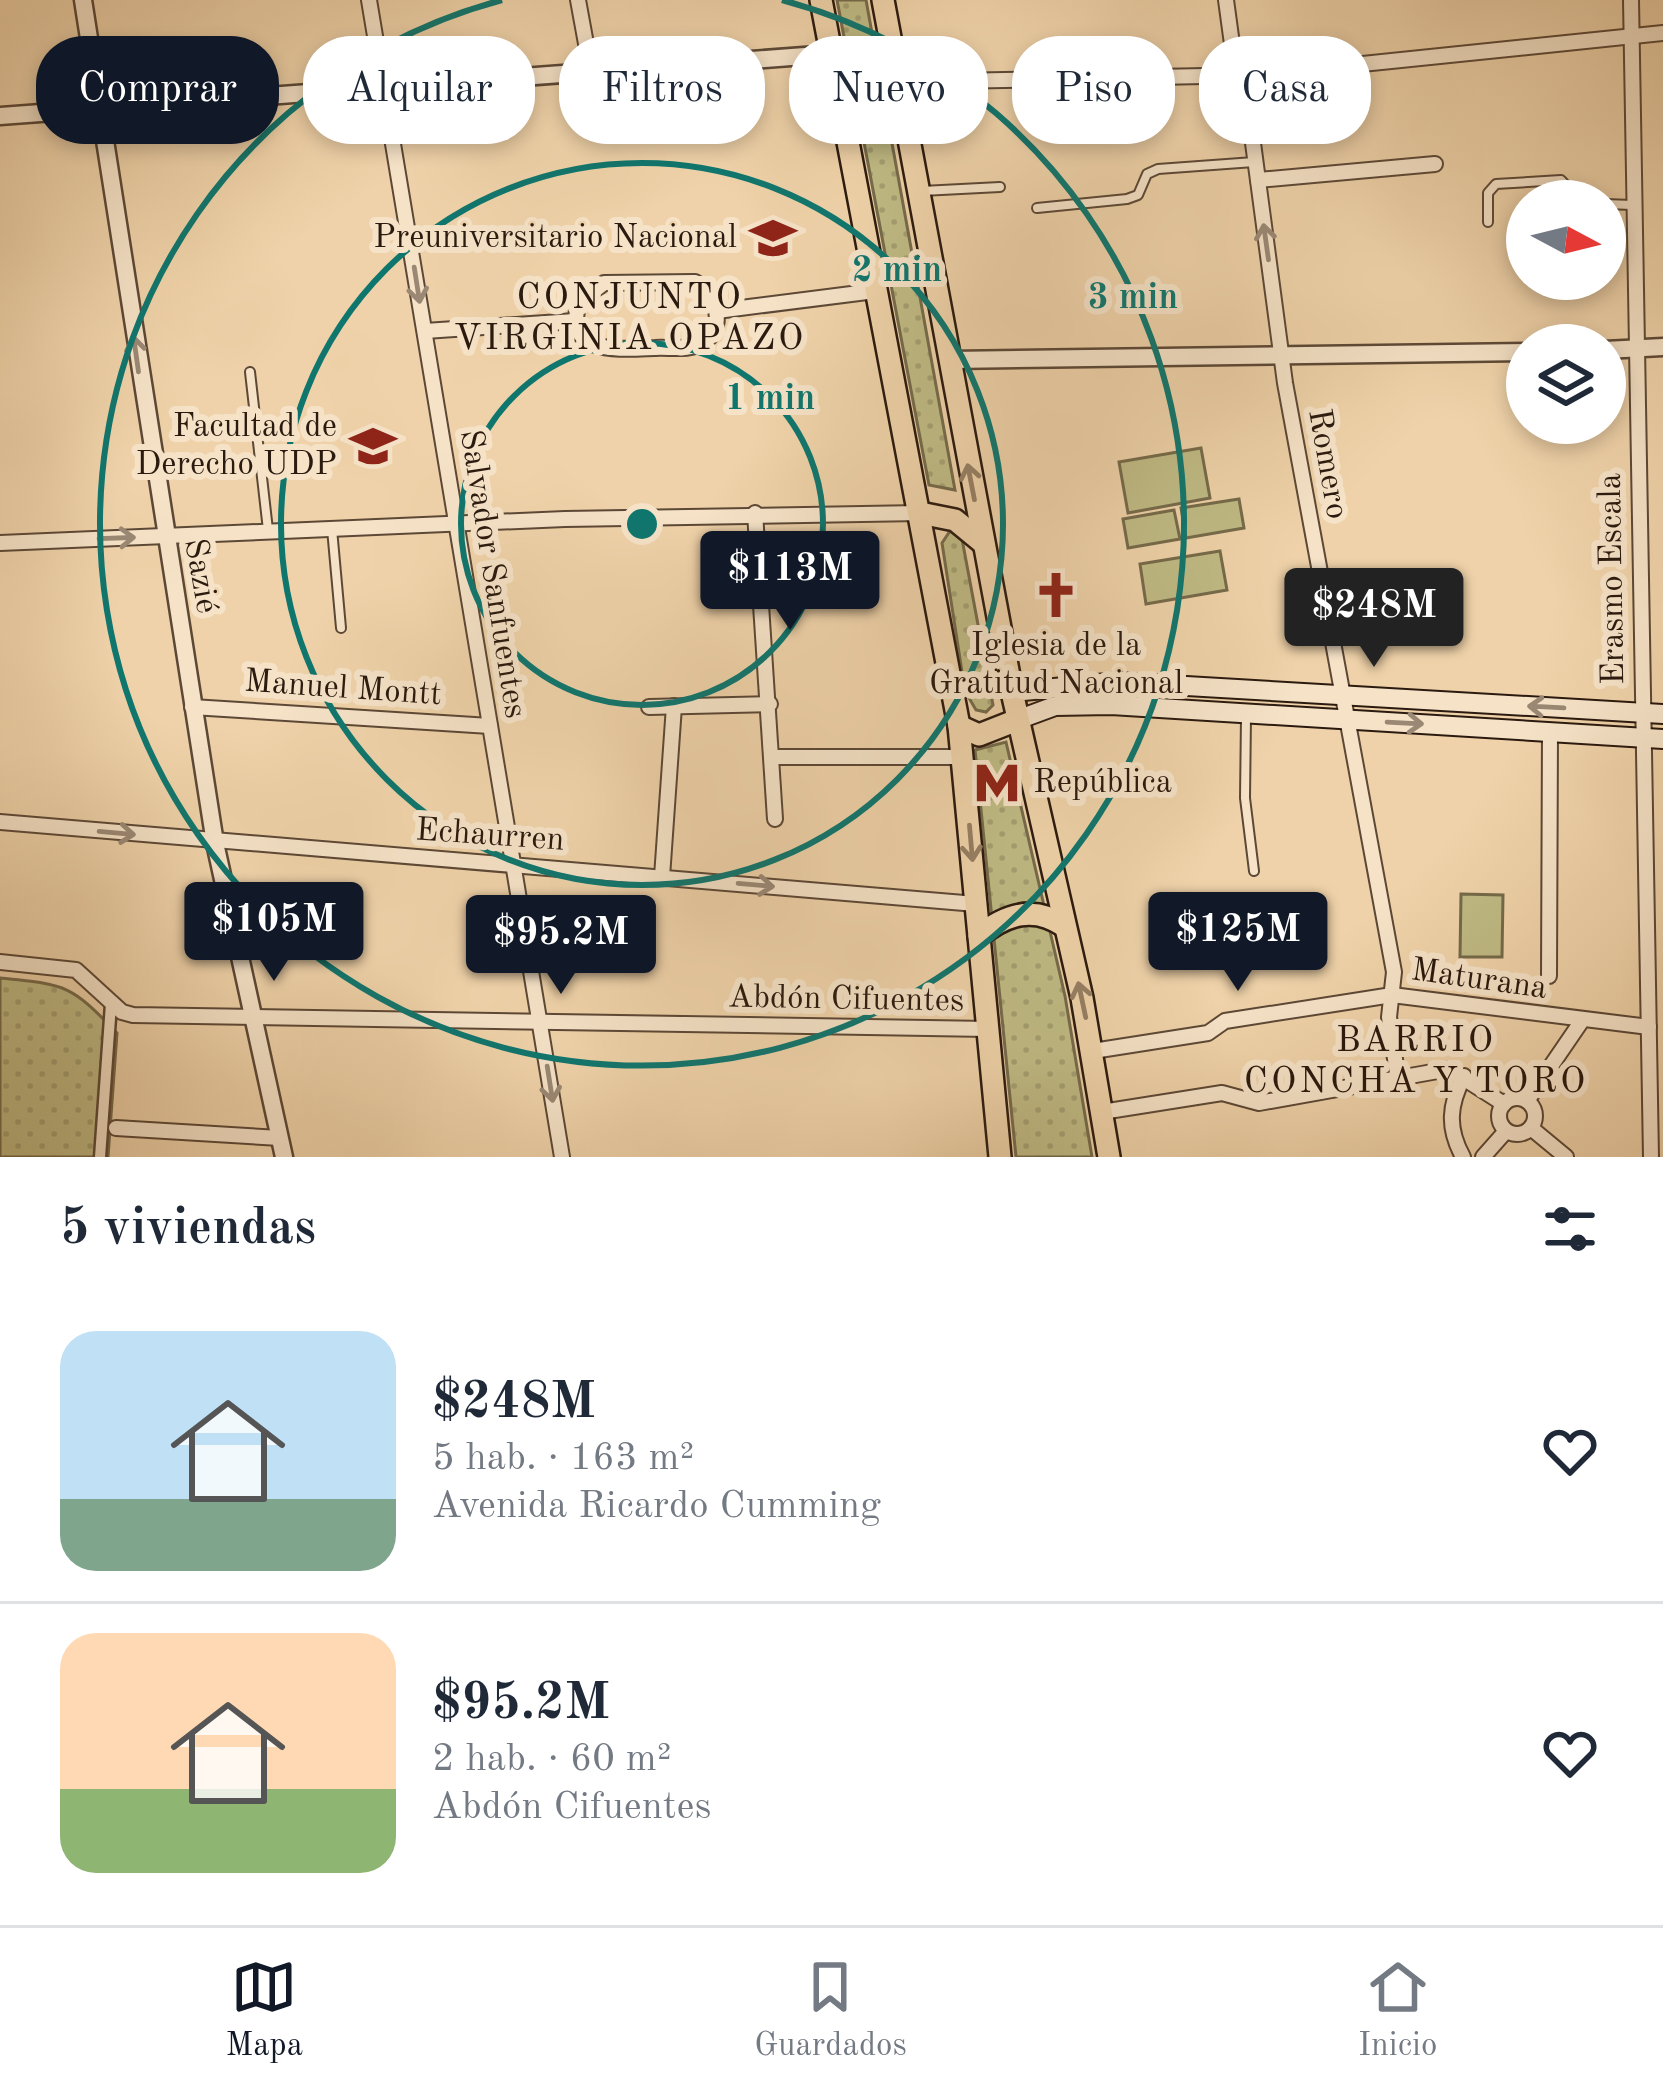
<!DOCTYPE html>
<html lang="es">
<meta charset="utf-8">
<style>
body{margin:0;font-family:"Old Standard TT",serif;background:#f6f6f7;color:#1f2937;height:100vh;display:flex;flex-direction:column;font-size:45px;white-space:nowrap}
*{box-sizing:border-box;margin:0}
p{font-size:39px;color:#747a83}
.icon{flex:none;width:66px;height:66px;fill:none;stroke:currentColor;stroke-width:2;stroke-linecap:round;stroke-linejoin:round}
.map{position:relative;height:1157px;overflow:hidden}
.sheet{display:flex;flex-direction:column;background:#fff;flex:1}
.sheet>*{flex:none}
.top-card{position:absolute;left:36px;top:36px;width:1593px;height:108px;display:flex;gap:24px}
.needle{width:78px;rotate:97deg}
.fabs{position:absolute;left:1506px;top:180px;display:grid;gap:24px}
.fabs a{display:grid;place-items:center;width:120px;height:120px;border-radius:50%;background:#fff;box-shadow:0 6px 18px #0003;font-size:60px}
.price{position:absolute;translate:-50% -102px;padding:0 27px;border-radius:12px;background:#111827;color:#fff;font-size:39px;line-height:78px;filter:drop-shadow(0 3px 6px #0008)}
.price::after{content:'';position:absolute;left:50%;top:72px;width:36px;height:27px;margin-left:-18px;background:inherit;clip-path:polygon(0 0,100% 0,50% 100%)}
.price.current{background:#222;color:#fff}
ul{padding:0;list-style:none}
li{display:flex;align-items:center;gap:36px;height:300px;padding:0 60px}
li+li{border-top:3px solid #e0e1e3}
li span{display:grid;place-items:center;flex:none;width:336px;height:240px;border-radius:36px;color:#555}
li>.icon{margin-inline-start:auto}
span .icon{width:144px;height:144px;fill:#fffc;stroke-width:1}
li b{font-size:51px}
h2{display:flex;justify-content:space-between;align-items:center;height:144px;padding:0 60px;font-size:51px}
.chip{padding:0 42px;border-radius:48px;background:#fff;box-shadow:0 6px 18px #0003;font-size:42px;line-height:108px}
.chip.current{background:#111827;color:#fff}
.menu{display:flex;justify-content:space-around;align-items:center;height:168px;border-top:3px solid #e0e1e3;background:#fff;font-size:33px;color:#747a83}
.menu a{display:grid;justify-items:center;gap:6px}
.menu .current{color:#111827}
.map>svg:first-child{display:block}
</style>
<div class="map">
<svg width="1663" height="1157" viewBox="0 0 1663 1157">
<defs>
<pattern id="grass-dots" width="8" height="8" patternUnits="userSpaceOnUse" patternTransform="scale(3)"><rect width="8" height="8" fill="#bfba84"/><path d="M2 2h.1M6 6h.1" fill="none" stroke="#a49f71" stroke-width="1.8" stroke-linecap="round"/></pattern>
</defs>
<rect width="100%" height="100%" fill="#efd2a9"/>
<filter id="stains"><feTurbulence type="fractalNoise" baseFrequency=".00167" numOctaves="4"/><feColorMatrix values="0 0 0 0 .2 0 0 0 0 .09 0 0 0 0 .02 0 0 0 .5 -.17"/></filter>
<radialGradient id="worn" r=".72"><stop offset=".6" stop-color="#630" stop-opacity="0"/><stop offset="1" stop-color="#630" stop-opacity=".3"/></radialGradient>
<g fill="url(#grass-dots)" stroke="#756a4a" stroke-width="3">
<polygon points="837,0 866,0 955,490 929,485"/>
<polygon points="950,531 962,539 993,705 986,712 976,710 965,691 942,543"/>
<polygon points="1006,742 1065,996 1092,1157 1016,1157 975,750"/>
<path d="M0,978C67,985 70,984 117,1033L108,1157H0Z"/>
</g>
<g fill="#bfba84" stroke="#756a4a" stroke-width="3">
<polygon points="1201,448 1210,498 1128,513 1119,462"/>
<polygon points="1239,499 1244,528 1186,538 1181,508"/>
<polygon points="1174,510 1180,539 1128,548 1123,519"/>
<polygon points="1220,551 1227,590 1146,604 1140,564"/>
<polygon points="1461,894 1503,895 1502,957 1460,957"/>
</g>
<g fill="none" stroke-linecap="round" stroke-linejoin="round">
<defs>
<g id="service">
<polyline points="922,191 1000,187"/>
<polyline points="1605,204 1632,205"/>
<polyline points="1037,208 1127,199 1138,195 1147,174 1158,169 1254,162"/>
<polyline points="1488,222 1488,193 1496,184 1561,180 1580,201"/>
<polyline points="250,372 268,530"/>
<polyline points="332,529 341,628"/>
<polyline points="1246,717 1245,798 1254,871"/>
</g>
<polyline id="pedestrian" points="100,1157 111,1004"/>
<g id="minor">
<polyline points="369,0 562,1157"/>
<polyline points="578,0 591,71"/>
<polyline points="1226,0 1235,66 1245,83 1285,383 1394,972 1389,1017 1398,1080"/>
<polyline points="1631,0 1651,1157"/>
<polyline points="899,82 1256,75 1663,33"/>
<polyline points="1258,180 1435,164"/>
<path d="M695,282C716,293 728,329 702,343C690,351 669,347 655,348C622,349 562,356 579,303L604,283Z"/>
<polyline points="717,311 875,291"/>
<polyline points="425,331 575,321"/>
<polyline points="755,513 775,819"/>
<polyline points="0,543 565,519 920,513"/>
<polyline points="192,707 490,726"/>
<polyline points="649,707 770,704"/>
<polyline points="774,757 963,757"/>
<polyline points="0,822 976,904"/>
<polyline points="662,877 674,706"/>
<polyline points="0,962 76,970 122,1012 133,1015 988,1029"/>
<polyline points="1549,976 1550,732"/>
<polyline points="1093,1051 1208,1033 1225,1021 1392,995 1649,1027"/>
<circle cx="1517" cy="1116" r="18"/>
<polyline points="1527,1101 1581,1022"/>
<polyline points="1102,1112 1222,1093 1259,1103 1449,1069 1504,1104"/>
<polyline points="116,1128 280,1138"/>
<polyline points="1531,1128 1566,1157"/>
<path d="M1463,1157C1447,1128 1449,1105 1464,1076"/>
<polyline points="1483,1157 1506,1131"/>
</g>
<g id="tertiary">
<polyline points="83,0 215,843 284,1157"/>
<polyline points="0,116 831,54 899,82"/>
<polyline points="1605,350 1663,347"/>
<polyline points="951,360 1527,352"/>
</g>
<g id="secondary">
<polyline points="1012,692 1118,682 1663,714"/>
<polyline points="1017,720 1055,706 1111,705 1663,739"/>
</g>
<g id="primary">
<polyline points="821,0 959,726 1000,1157"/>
<polyline points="883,0 1012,692 1082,998 1109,1157"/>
<polyline points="920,513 955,520 983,543"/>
<polyline points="959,726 979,735 1017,720"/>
<path d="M979,936C1006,914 1034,905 1064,926"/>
</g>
</defs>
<use href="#service" stroke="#5c4836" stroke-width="12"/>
<use href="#pedestrian" stroke="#5c4836" stroke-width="15"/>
<use href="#minor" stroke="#5c4836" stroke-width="18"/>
<use href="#tertiary" stroke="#5c4836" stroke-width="21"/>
<use href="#secondary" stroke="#2b1a0f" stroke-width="22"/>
<use href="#primary" stroke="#2b1a0f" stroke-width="26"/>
<use href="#service" stroke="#f5e2c7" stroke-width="8"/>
<use href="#pedestrian" stroke="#f5e2c7" stroke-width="10"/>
<use href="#minor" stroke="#f5e2c7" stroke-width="14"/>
<use href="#tertiary" stroke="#f5e2c7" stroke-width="16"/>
<use href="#secondary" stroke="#f5e2c7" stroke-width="18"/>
<use href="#primary" stroke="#efd2a9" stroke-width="21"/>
</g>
<defs><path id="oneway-shaft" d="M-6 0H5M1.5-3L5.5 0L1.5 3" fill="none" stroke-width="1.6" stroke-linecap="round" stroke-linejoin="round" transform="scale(3)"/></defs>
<g stroke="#9a8874">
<use href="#oneway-shaft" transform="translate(1266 242) rotate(-98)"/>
<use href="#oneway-shaft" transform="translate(417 285) rotate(81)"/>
<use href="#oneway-shaft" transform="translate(136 354) rotate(-98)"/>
<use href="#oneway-shaft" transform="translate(117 538) rotate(-2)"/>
<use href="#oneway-shaft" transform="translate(1546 707) rotate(-177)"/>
<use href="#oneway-shaft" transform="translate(1405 723) rotate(3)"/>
<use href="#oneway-shaft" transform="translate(117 833) rotate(5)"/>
<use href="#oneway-shaft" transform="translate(756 885) rotate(5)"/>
<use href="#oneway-shaft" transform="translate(550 1084) rotate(81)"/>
</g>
<g stroke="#977f64">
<use href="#oneway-shaft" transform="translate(971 482) rotate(-101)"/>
<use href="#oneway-shaft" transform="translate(971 843) rotate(85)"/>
<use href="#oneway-shaft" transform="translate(1082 1000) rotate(-102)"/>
</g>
<g fill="none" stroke="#0f766e" stroke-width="6">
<circle cx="642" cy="524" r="181"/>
<circle cx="642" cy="524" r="361"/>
<path d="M782 0A542 542 0 1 1 502 0"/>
</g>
<defs>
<symbol id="university-bare" viewBox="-9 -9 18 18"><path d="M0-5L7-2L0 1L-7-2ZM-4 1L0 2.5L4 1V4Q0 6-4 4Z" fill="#8f2418" stroke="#f5e2c7" stroke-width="2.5" paint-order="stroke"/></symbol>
<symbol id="church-bare" viewBox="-9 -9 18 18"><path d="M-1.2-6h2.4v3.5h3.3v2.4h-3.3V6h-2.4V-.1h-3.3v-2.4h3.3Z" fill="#8f2418" stroke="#f5e2c7" stroke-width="2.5" paint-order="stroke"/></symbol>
<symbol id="metro-bare" viewBox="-9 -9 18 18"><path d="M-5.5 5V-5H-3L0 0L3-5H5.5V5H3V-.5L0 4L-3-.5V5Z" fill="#8f2418" stroke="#f5e2c7" stroke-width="2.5" paint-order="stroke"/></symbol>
</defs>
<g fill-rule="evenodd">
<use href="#university-bare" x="740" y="205" width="66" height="66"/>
<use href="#university-bare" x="340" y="413" width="66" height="66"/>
<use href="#church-bare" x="1023" y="562" width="66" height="66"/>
<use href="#metro-bare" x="964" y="750" width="66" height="66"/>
</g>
<g text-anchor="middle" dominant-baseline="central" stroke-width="12" stroke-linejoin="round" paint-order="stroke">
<g font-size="33" fill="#2b1a0f" stroke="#f5e2c7" text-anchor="end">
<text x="737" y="238">Preuniversitario Nacional</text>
<text x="337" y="427">Facultad de<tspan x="337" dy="38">Derecho UDP</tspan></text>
<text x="1056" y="646" text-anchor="middle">Iglesia de la<tspan x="1056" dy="38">Gratitud Nacional</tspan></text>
<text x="1033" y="783" text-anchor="start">República</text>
</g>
<g font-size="33" fill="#2b1a0f" stroke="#f5e2c7">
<text transform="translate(1327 464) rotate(80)">Romero</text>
<text transform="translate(492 574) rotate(81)">Salvador Sanfuentes</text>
<text transform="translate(200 576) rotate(80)">Sazié</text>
<text transform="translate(1613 579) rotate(-91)">Erasmo Escala</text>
<text transform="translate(343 689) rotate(4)">Manuel Montt</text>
<text transform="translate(490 836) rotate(4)">Echaurren</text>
<text transform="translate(1479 980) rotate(8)">Maturana</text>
<text transform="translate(846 1000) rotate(1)">Abdón Cifuentes</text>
</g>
<g font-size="36" letter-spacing="3" fill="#2b1a0f" stroke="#f5e2c7">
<text x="630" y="299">CONJUNTO<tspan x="630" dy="41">VIRGINIA OPAZO</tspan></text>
<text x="1416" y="1042">BARRIO<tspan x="1416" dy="41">CONCHA Y TORO</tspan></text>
</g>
</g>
<circle cx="642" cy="524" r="18" fill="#0f766e" stroke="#f5e2c7" stroke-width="6"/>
<g font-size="36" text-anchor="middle" font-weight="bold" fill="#0f766e" stroke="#f5e2c7" stroke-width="12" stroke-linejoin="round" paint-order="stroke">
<text x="897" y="281">2 min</text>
<text x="1133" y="308">3 min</text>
<text x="770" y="409">1 min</text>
</g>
<rect width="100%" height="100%" filter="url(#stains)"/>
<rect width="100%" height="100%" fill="url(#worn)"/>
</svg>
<div class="fabs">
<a><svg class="needle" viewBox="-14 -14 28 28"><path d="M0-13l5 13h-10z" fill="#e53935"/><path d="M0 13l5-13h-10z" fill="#747a83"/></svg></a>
<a><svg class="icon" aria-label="layers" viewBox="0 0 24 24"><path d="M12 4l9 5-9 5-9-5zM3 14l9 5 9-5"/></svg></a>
</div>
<b class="price" style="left:790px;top:633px">$113M</b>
<b class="price current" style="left:1374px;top:670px">$248M</b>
<b class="price" style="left:274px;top:984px">$105M</b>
<b class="price" style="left:1238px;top:994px">$125M</b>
<b class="price" style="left:561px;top:997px">$95.2M</b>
<div class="top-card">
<a class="chip current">Comprar</a>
<a class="chip">Alquilar</a>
<a class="chip">Filtros</a>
<a class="chip">Nuevo</a>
<a class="chip">Piso</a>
<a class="chip">Casa</a>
</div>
</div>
<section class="sheet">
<h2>5 viviendas<svg class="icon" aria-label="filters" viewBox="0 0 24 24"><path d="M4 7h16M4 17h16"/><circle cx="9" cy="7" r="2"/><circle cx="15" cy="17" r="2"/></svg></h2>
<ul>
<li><span style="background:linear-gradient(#bfe0f5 70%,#7fa58c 0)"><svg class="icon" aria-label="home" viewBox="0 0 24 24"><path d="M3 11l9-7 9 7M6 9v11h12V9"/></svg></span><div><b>$248M</b><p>5 hab. · 163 m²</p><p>Avenida Ricardo Cumming</p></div><svg class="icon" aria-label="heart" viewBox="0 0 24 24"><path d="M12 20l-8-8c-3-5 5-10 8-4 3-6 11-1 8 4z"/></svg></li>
<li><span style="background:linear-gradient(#ffd9b3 65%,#8fb573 0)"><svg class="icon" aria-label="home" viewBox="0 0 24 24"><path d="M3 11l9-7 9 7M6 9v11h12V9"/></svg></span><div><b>$95.2M</b><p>2 hab. · 60 m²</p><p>Abdón Cifuentes</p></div><svg class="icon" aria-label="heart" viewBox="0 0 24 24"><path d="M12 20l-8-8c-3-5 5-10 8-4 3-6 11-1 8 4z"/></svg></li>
</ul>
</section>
<nav class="menu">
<a class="current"><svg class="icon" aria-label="map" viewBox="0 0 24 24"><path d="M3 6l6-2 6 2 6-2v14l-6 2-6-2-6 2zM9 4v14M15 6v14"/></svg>Mapa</a>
<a><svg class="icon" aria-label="saved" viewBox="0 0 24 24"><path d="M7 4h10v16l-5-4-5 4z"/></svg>Guardados</a>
<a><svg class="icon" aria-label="home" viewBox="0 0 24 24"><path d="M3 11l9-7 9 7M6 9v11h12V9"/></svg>Inicio</a>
</nav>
